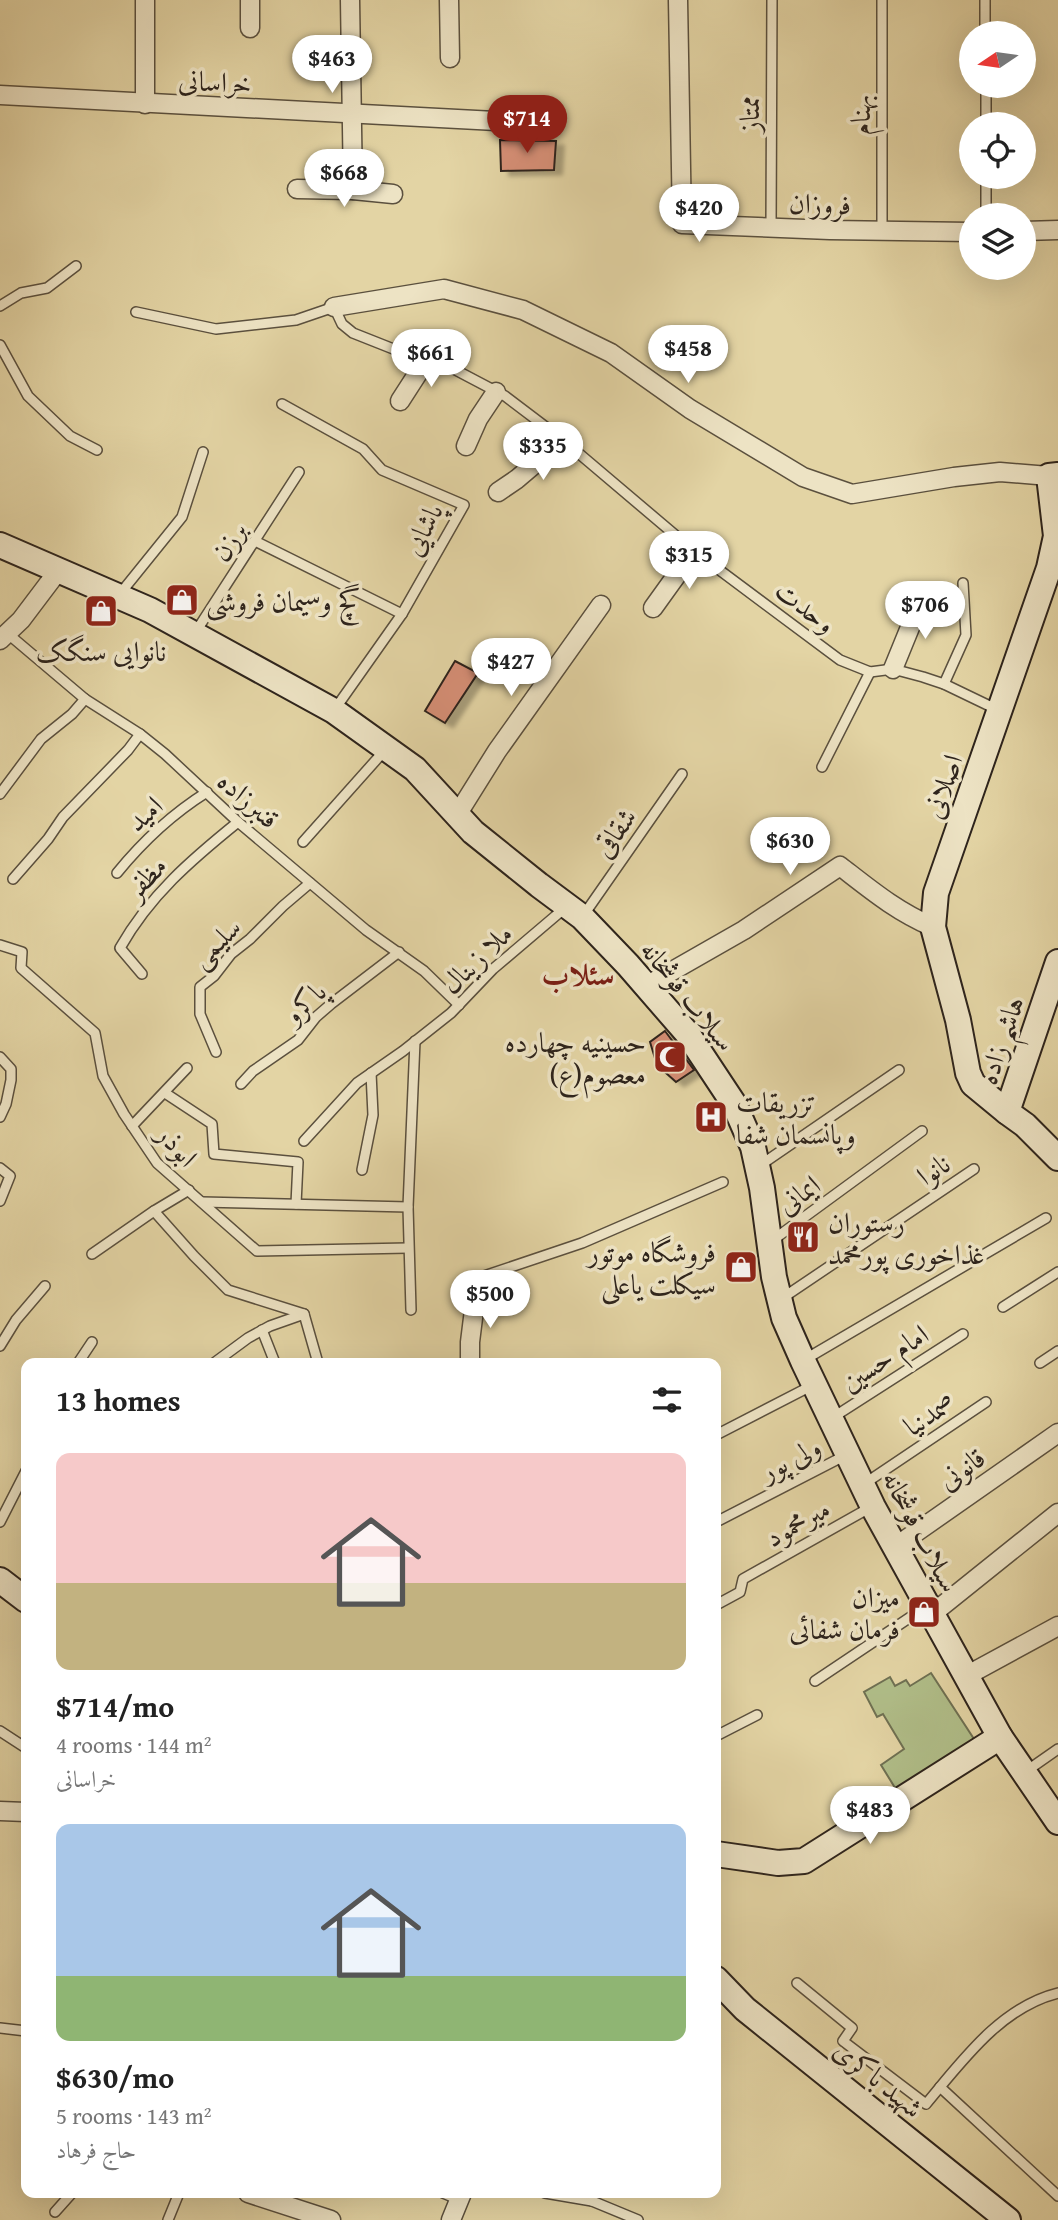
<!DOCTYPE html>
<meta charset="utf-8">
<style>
body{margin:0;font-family:"Gentium Book Plus",Amiri,serif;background:#f6f6f6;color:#222;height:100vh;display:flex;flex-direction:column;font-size:26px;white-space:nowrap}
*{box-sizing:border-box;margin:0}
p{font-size:23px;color:#767676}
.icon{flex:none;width:38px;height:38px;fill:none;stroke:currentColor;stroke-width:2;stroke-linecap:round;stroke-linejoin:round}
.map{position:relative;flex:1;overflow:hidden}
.drawer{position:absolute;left:21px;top:1358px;width:700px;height:840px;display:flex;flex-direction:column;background:#fff;border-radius:14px;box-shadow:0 7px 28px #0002}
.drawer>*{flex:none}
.needle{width:46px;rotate:257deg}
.controls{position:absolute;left:959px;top:21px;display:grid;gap:14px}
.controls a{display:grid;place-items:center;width:77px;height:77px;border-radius:50%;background:#fff;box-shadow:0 7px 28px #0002;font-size:35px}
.price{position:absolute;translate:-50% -60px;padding:0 16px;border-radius:24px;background:#fff;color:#222;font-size:23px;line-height:46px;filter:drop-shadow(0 2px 4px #0008)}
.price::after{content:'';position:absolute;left:50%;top:42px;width:21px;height:16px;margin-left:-10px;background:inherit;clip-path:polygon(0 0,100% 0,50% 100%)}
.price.current{background:#8f2418;color:#fff}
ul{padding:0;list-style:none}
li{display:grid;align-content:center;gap:14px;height:371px;padding:0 35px}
li span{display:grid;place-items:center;height:217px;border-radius:14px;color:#555}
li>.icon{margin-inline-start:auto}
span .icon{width:126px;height:126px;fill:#fffc;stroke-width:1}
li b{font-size:30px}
h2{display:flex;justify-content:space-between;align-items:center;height:84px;padding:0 35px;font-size:30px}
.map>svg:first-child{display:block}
</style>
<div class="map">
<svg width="1058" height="2220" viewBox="0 0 1058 2220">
<defs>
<filter id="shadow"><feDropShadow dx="8" dy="4.5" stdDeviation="2" flood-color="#0004"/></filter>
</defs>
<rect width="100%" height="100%" fill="#e3d4a4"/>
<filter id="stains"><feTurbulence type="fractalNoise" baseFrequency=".00286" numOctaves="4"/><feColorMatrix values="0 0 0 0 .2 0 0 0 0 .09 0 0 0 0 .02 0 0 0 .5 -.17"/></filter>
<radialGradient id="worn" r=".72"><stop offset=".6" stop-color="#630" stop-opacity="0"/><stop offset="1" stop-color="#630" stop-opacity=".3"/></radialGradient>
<polygon fill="#b0bd88" stroke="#6f7052" stroke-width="2" points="931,1673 974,1739 897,1791 881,1765 904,1749 883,1714 877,1717 864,1692 890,1677 895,1686 906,1680 910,1686"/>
<g fill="#d58e75" stroke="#2e241c" stroke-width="2" filter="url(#shadow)">
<polygon points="500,140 556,141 554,170 501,171"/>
<polygon points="455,661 478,673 445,723 425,711"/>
<polygon points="665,1031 694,1070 676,1082 657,1065 650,1042"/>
</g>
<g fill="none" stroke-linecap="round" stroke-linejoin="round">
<defs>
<g id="lane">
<polyline points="882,0 882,230"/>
<polyline points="985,0 985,33"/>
<polyline points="986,86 986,124"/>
<polyline points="986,177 986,215"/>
<polyline points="771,227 772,0"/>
<polyline points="0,306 21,293 47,288 76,266"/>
<polyline points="136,312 216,329 296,320 334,307 342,324 353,333 401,352 417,351 429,356 505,396 563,440 694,551 840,660 870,672 893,669 923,677 944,684 998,710"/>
<polyline points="0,345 28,396 70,436 97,450"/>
<polyline points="282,404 363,449 382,470 464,505 402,614 335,709"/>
<polyline points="255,541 402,614"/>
<polyline points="119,595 182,517 203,452"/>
<polyline points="7,633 85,699 140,734 165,754 238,822 366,930 424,971 459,1005"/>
<polyline points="195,633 299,472"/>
<polyline points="944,684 966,635 963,583"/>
<polyline points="822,767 870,672"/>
<polyline points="0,794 41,739 72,714 85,699"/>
<polyline points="303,842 385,750"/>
<path d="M117,873C143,841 172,814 207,792"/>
<polyline points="13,879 48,839 63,817 128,750 140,734"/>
<polyline points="583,916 682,774"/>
<polyline points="0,945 22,952 21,968 95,1033 103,1076 124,1114 157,1163 257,1251 408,1248"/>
<path d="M142,974L120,948C150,895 191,860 238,822"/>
<polyline points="216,1052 200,1014 200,987 214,976 231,954 250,939 283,906 310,883"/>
<polyline points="0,1057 11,1069 11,1080 6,1104 0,1117"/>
<polyline points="241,1084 253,1071 298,1040 316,1017 331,1004 399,952"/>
<polyline points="165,1093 212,1124 214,1154 298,1162 296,1204"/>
<polyline points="132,1126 187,1068"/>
<polyline points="304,1141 357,1083 403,1051 451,1013 493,969 566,907"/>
<polyline points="759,1166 899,1070"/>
<polyline points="0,1168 10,1176 0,1201"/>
<polyline points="362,1170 373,1115 371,1073"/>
<polyline points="202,1202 408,1207"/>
<polyline points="154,1211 194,1256 228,1290 304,1314"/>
<polyline points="773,1240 922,1131"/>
<polyline points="92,1254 154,1211 189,1190"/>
<polyline points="476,1294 475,1279 582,1243 723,1182"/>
<polyline points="781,1299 974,1169"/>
<polyline points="1003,1307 1058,1272"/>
<polyline points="411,1310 408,1207 415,1041"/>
<polyline points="262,1330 275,1363"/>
<polyline points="0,1346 16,1320 45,1286"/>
<polyline points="804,1360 1046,1218"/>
<polyline points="78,1363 92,1342"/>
<polyline points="214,1363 248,1338 270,1326 304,1314 318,1363"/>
<polyline points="1040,1363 1058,1351"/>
<polyline points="832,1418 963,1334"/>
<polyline points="716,1435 813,1385"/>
<polyline points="864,1484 986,1402"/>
<polyline points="0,1522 26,1471"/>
<polyline points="716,1522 846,1455"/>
<polyline points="716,1605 740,1592 743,1579 871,1507"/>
<polyline points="815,1681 927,1606"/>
<polyline points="0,1731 26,1748"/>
<polyline points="716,1736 757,1715"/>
<polyline points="1025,1772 1058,1749"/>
<path d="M797,1983L852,2028L843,2041L926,2104C962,2061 1001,2007 1058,1993"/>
<polyline points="0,2028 26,2031"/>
<polyline points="940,2087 1058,2196"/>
<polyline points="443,2193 460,2200"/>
<polyline points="545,2193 592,2201"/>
<polyline points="592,2193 592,2201 638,2220"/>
<polyline points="55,2212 72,2193"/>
<polyline points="168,2220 179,2193"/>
</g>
<g id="street">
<polyline points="145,0 145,104"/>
<polyline points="250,0 250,28"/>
<polyline points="350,0 353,190"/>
<polyline points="449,0 450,58"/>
<polyline points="678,0 682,224 830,230 971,232"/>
<polyline points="0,95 553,124"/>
<polyline points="297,189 353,190 393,194"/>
<polyline points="1024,231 1058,230"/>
<polyline points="334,307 444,289 523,310 611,353 690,409 803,477 852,494 954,477 1000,472 1049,476"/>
<polyline points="400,401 429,356"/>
<polyline points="466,446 478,419 496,392"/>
<polyline points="498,492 517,479 563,440"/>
<polyline points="653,608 694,551"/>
<polyline points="0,640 21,620 58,571"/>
<polyline points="893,669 922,598"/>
<polyline points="457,815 497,751 601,605"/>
<path d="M646,986L744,930L840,866C871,890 896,911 933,927"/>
<polyline points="470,1363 470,1342 476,1294"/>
<polyline points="895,1547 1058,1433"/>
<polyline points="932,1614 1058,1513"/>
<polyline points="966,1676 1058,1626"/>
<polyline points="0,1811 26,1812"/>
<polyline points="248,2193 331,2220"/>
<polyline points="451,2220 462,2193"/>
</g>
<g id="secondary">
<polyline points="0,545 150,610 334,711 415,769 473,832 539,885 582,917 628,965 687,1033 734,1104 753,1147 762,1188 774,1277 784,1318 803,1361 873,1507 1000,1737 1058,1822"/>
<polyline points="1058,962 1007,1112 1025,1125 1058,1158"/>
<polyline points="1007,1112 973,1084 968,1073 958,1020 933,927 936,893 1049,568 1056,536 1049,476 1058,475"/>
<polyline points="0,1580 26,1600"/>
<polyline points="716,1854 778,1863 804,1861 1000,1737"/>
<polyline points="716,1979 745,2009 1008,2220"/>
</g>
</defs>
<use href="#lane" stroke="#5b503e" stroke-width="12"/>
<use href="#street" stroke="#5b503e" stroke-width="21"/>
<use href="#secondary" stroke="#2e241c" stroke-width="28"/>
<use href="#lane" stroke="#ede3c4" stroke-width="9"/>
<use href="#street" stroke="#ede3c4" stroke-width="18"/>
<use href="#secondary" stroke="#ede3c4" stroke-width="24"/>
</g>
<defs>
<symbol id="shop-square" viewBox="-11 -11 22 22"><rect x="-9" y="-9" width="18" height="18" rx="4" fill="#8f2418" stroke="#ede3c4"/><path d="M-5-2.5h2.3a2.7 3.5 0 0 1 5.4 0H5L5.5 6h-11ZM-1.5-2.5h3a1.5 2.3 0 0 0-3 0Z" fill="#fff"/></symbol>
<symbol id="mosque-square" viewBox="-11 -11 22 22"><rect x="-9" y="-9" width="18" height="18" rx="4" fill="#8f2418" stroke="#ede3c4"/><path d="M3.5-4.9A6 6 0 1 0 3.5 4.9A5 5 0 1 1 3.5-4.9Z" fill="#fff"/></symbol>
<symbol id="hospital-square" viewBox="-11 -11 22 22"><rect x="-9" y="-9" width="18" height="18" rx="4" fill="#8f2418" stroke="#ede3c4"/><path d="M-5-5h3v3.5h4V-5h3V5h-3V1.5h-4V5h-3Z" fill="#fff"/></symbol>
<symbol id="restaurant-square" viewBox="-11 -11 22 22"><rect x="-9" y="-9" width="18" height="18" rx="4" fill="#8f2418" stroke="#ede3c4"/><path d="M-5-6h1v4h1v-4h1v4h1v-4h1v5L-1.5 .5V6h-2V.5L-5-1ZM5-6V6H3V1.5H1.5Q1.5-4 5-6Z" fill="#fff"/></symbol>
</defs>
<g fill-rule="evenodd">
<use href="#shop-square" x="163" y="581" width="38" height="38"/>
<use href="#shop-square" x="82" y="592" width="38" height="38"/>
<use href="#mosque-square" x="651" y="1038" width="38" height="38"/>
<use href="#hospital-square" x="692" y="1098" width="38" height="38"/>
<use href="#restaurant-square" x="784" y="1218" width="38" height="38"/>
<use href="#shop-square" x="722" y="1248" width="38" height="38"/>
<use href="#shop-square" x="905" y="1593" width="38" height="38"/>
</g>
<g text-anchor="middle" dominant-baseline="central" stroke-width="7" stroke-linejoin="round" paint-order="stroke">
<g font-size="28" fill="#2e241c" stroke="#ede3c4">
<text transform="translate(215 81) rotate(3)">خراسانی</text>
<text transform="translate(748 114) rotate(-90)">ممتاز</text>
<text transform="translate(859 115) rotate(-90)">بهنام</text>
<text transform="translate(820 203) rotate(2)">فروزان</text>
<text transform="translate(422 529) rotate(-63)">پاشایی</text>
<text transform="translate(228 541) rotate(-57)">برزن</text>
<text transform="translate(806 606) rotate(37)">وحدت</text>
<text transform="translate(942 786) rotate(-70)">اصلانی</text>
<text transform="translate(249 799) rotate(41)">قنبرزاده</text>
<text transform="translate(144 813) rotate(-42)">امید</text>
<text transform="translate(614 832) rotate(-55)">شقاقی</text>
<text transform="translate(145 877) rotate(-47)">مظفر</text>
<text transform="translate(215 942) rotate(-44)">سلیمی</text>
<text transform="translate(476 958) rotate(-44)">ملا زینال</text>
<text transform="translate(689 995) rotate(51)">سیلاب قوشخانه</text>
<text transform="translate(304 1002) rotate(-43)">پاکرو</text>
<text transform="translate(1000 1040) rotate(-71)">هاشم زاده</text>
<text transform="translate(178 1145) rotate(48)">ابوذر</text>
<text transform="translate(933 1169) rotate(-34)">نانوا</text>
<text transform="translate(798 1194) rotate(-36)">ایمانی</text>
<text transform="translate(884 1357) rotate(-33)">امام حسین</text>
<text transform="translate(929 1413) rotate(-34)">صمدنیا</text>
<text transform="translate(790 1458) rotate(-27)">ولی پور</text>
<text transform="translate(961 1468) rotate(-35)">قانونی</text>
<text transform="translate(797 1522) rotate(-29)">میرمحمود</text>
<text transform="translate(922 1531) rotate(62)">سیلاب قوشخانه</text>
<text transform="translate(879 2078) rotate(39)">شهید باکری</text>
</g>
<g font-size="28" fill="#2e241c" stroke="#ede3c4" text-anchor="start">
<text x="206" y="600">گچ وسیمان فروشی</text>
<text x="101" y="650" text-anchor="middle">نانوایی سنگک</text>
<text x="646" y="1041" text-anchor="end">حسینیه چهارده<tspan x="646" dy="32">معصوم(ع)</tspan></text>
<text x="736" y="1101">تزریقات<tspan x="736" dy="32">وپانسمان شفا</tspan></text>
<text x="828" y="1221">رستوران<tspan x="828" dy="32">غذاخوری پورمحمد</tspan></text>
<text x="716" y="1251" text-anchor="end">فروشگاه موتور<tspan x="716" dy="32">سیکلت یاعلی</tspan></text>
<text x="900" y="1596" text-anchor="end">میزان<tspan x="900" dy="32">فرمان شفائی</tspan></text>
</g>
<g font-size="30" font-weight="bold" fill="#7a1f14" stroke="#ede3c4">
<text x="578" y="974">سئلاب</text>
</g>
</g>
<rect width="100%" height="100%" filter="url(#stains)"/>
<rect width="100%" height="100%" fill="url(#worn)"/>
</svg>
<div class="controls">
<a><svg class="needle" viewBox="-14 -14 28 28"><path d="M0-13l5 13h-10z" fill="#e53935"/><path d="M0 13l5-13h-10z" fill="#767676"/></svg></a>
<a><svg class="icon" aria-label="locate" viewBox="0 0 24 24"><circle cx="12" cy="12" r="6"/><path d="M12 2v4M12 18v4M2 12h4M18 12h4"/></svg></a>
<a><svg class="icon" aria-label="layers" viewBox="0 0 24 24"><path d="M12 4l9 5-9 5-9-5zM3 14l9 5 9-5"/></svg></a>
</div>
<b class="price" style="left:332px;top:95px">$463</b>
<b class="price current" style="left:527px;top:155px">$714</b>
<b class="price" style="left:344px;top:209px">$668</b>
<b class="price" style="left:699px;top:244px">$420</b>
<b class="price" style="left:688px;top:385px">$458</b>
<b class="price" style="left:431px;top:389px">$661</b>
<b class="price" style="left:543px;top:482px">$335</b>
<b class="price" style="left:689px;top:591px">$315</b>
<b class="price" style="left:925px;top:641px">$706</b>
<b class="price" style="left:511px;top:698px">$427</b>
<b class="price" style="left:790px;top:877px">$630</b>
<b class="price" style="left:490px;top:1330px">$500</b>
<b class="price" style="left:870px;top:1846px">$483</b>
<section class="drawer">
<h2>13 homes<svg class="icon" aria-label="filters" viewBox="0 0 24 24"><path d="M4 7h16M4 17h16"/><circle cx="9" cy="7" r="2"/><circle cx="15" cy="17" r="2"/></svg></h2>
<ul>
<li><span style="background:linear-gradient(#f6c9c9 60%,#c2b280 0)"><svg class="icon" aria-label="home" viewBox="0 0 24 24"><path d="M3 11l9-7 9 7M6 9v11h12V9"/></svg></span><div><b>$714/mo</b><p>4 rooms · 144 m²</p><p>خراسانی</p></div></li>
<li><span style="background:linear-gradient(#a9c7e8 70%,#8fb573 0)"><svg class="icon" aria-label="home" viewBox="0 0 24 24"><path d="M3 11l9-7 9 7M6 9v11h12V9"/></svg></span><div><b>$630/mo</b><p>5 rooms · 143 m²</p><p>حاج فرهاد</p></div></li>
</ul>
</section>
</div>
